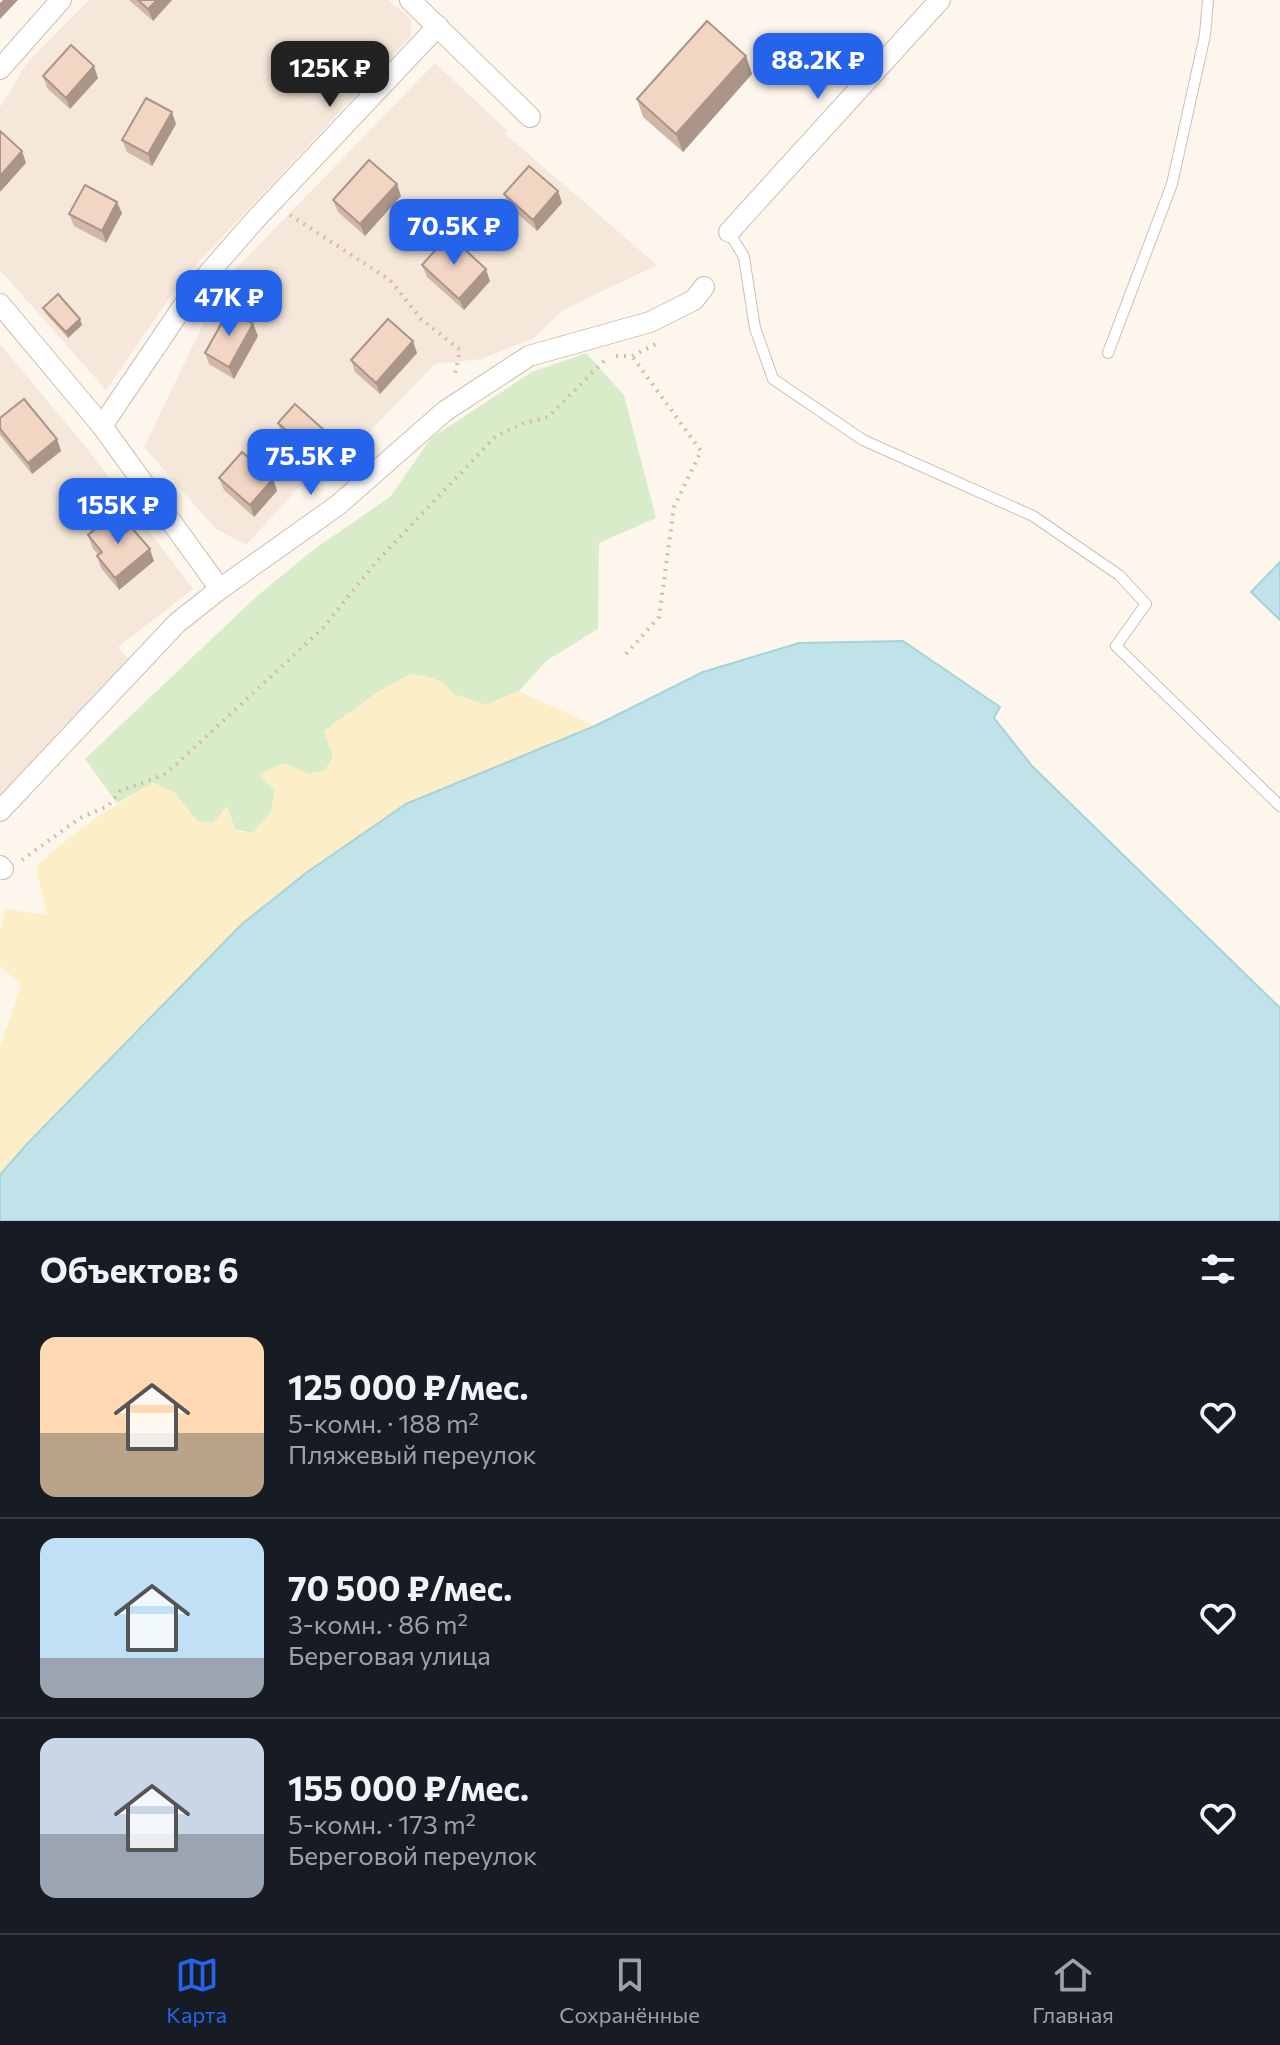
<!DOCTYPE html>
<html lang="ru">
<meta charset="utf-8">
<style>
body{margin:0;font-family:Commissioner,sans-serif;background:#242831;color:#f1f3f6;height:100vh;display:flex;flex-direction:column;font-size:30px;white-space:nowrap}
*{box-sizing:border-box;margin:0}
p{font-size:26px;color:#9ea1a6}
.icon{flex:none;width:44px;height:44px;fill:none;stroke:currentColor;stroke-width:2;stroke-linecap:round;stroke-linejoin:round}
.map{position:relative;height:1221px;overflow:hidden}
.sheet{display:flex;flex-direction:column;background:#171b24;flex:1}
.sheet>*{flex:none}
.price{position:absolute;translate:-50% -68px;padding:0 18px;border-radius:16px;background:#2563eb;color:#fff;font-size:26px;line-height:52px;filter:drop-shadow(0 2px 4px #0008)}
.price::after{content:'';position:absolute;left:50%;top:48px;width:24px;height:18px;margin-left:-12px;background:inherit;clip-path:polygon(0 0,100% 0,50% 100%)}
.price.selected{background:#222;color:#fff}
ul{padding:0;list-style:none}
li{display:flex;align-items:center;gap:24px;height:200px;padding:0 40px}
li+li{border-top:2px solid #363941}
li span{display:grid;place-items:center;flex:none;width:224px;height:160px;border-radius:16px;color:#555}
li>.icon{margin-inline-start:auto}
span .icon{width:96px;height:96px;fill:#fffc;stroke-width:1}
li b{font-size:34px}
h2{display:flex;justify-content:space-between;align-items:center;height:96px;padding:0 40px;font-size:34px}
.menu{display:flex;justify-content:space-around;align-items:center;height:112px;border-top:2px solid #363941;background:#171b24;font-size:22px;color:#9ea1a6}
.menu a{display:grid;justify-items:center;gap:4px}
.menu .selected{color:#2563eb}
.map>svg:first-child{display:block}
</style>
<div class="map">
<svg width="1280" height="1221" viewBox="0 0 1280 1221">
<rect width="100%" height="100%" fill="#fdf6ec"/>
<g fill="#f5e8da">
<polygon points="89,0 388,0 411,19 411,36 182,280 106,390 0,270 0,107 26,64"/>
<polygon points="435,63 508,131 505,134 657,265 563,310 534,338 481,359 435,364 310,493 301,485 246,545 215,528 144,447 224,281"/>
<polygon points="0,344 85,446 193,589 118,647 129,660 0,796"/>
</g>
<polygon fill="#d8ecc9" points="586,353 624,395 656,518 599,543 598,629 546,661 519,691 486,705 453,694 443,683 429,677 410,674 378,692 324,731 333,755 325,771 309,774 284,763 260,774 275,791 271,812 253,833 197,821 174,792 153,783 117,803 85,759 256,597 313,550 390,497 431,438 532,372"/>
<path fill="#fcefc7" d="M410,674L429,677L444,683L453,694L486,705L519,691L595,726L406,804L306,873L242,924L26,1145L0,1175V1047L21,985L0,966V931L6,909L47,915L36,867C70,833 111,807 153,783L174,792L197,821L213,823L227,806L236,831L253,833L271,812L275,791L259,774L284,763L309,774L325,771L333,755L324,732L378,692Z"/>
<g fill="#bfe3e8" stroke="#a5d3da" stroke-width="2">
<polygon points="1280,562 1280,620 1251,592"/>
<polygon points="903,641 1000,707 994,718 1032,766 1280,1008 1280,1221 0,1221 0,1175 26,1145 242,924 306,873 406,804 595,726 703,672 799,643"/>
</g>
<g fill="none" stroke-linecap="round" stroke-linejoin="round">
<defs>
<g id="service">
<polyline points="729,232 744,257 755,328 773,379 863,440 1033,516 1119,575 1146,604 1116,646 1280,806"/>
<polyline points="1108,353 1172,184 1205,35 1208,0"/>
</g>
<g id="minor">
<polyline points="410,0 530,117"/>
<polyline points="0,69 61,0"/>
<polyline points="729,232 940,0"/>
<polyline points="0,304 102,426 220,589"/>
<polyline points="102,426 194,290 254,221 438,26"/>
<polyline points="0,811 177,623 220,589 338,505 445,411 529,356 650,322 694,300 704,287"/>
<polyline points="0,866 3,869"/>
</g>
</defs>
<use href="#service" stroke="#d1beb0" stroke-width="12"/>
<use href="#minor" stroke="#d1beb0" stroke-width="22"/>
<g stroke="#d9b8a5" stroke-width="4" stroke-dasharray="2 6" stroke-linecap="butt">
<polyline points="290,215 390,280 421,319 460,350 454,378"/>
<polyline points="616,356 632,356 656,344"/>
<polyline points="626,654 659,617 674,507 701,451 632,356"/>
<polyline points="22,860 80,818 108,806 120,791 163,775 179,762 323,628 376,562 496,436 525,423 548,417 605,360"/>
</g>
<use href="#service" stroke="#fff" stroke-width="10"/>
<use href="#minor" stroke="#fff" stroke-width="20"/>
</g>
<g fill="#d1b7a8">
<polygon points="129,0 172,0 153,21"/>
<polygon points="746,56 752,74 683,152 643,117 637,99"/>
<polygon points="43,76 98,78 70,109 47,88"/>
<polygon points="176,124 152,166 127,152 122,140"/>
<polygon points="558,191 562,203 537,231 509,206 504,194"/>
<polygon points="401,196 365,236 338,212 333,200"/>
<polygon points="122,213 106,243 74,226 69,214"/>
<polygon points="422,265 490,281 464,310 427,277"/>
<polygon points="43,308 82,325 68,338 46,314"/>
<polygon points="253,324 258,336 234,379 209,364 205,353"/>
<polygon points="417,353 380,394 355,372 351,360"/>
<polygon points="0,418 57,439 61,451 32,474 0,435"/>
<polygon points="278,423 324,430 328,442 311,461 282,435"/>
<polygon points="219,478 273,479 277,491 254,517 224,490"/>
<polygon points="126,532 154,561 119,590 101,568 97,556 98,555 92,547 88,535"/>
</g>
<g fill="#aa9588">
<polygon points="3,0 18,0 0,19 0,3"/>
<polygon points="157,0 172,0 153,21 148,9"/>
<polygon points="746,56 752,74 683,152 676,134"/>
<polygon points="94,66 98,78 70,109 66,98"/>
<polygon points="172,112 176,124 152,166 148,154"/>
<polygon points="22,151 26,163 0,192 0,176"/>
<polygon points="397,184 401,196 365,236 360,224"/>
<polygon points="558,191 562,203 537,231 533,220"/>
<polygon points="117,202 122,213 106,243 102,231"/>
<polygon points="486,269 490,281 464,310 459,299"/>
<polygon points="80,319 82,325 68,338 66,332"/>
<polygon points="253,324 258,336 234,379 229,367"/>
<polygon points="413,341 417,353 380,394 376,383"/>
<polygon points="324,430 328,442 311,461 307,449"/>
<polygon points="57,439 61,451 32,474 28,463"/>
<polygon points="273,479 277,491 254,517 250,505"/>
<polygon points="150,549 154,561 119,590 115,578"/>
</g>
<g fill="#f3d5c3" stroke="#aa9588" stroke-width="2">
<polygon points="138,0 157,0 148,9"/>
<polygon points="707,21 746,56 676,134 637,99"/>
<polygon points="71,45 94,66 66,98 43,76"/>
<polygon points="146,98 172,112 148,154 122,140"/>
<polygon points="0,131 22,151 0,176"/>
<polygon points="369,160 397,184 360,224 333,200"/>
<polygon points="529,166 558,191 533,220 504,194"/>
<polygon points="85,185 117,202 102,231 69,214"/>
<polygon points="449,235 486,269 459,299 422,265"/>
<polygon points="58,294 80,319 66,332 43,308"/>
<polygon points="229,310 253,324 229,367 205,353"/>
<polygon points="388,319 413,341 376,383 351,360"/>
<polygon points="24,399 57,439 28,463 0,429 0,418"/>
<polygon points="295,404 324,430 307,449 278,423"/>
<polygon points="242,452 273,479 250,505 219,478"/>
<polygon points="112,515 126,532 131,527 150,549 115,578 97,556 102,552 88,535"/>
</g>
</svg>
<b class="price" style="left:818px;top:101px">88.2K ₽</b>
<b class="price selected" style="left:330px;top:109px">125K ₽</b>
<b class="price" style="left:454px;top:267px">70.5K ₽</b>
<b class="price" style="left:229px;top:338px">47K ₽</b>
<b class="price" style="left:311px;top:497px">75.5K ₽</b>
<b class="price" style="left:118px;top:546px">155K ₽</b>
</div>
<section class="sheet">
<h2>Объектов: 6<svg class="icon" aria-label="filters" viewBox="0 0 24 24"><path d="M4 7h16M4 17h16"/><circle cx="9" cy="7" r="2"/><circle cx="15" cy="17" r="2"/></svg></h2>
<ul>
<li><span style="background:linear-gradient(#ffd9b3 60%,#b9a48a 0)"><svg class="icon" aria-label="home" viewBox="0 0 24 24"><path d="M3 11l9-7 9 7M6 9v11h12V9"/></svg></span><div><b>125 000 ₽/мес.</b><p>5-комн. · 188 m²</p><p>Пляжевый переулок</p></div><svg class="icon" aria-label="heart" viewBox="0 0 24 24"><path d="M12 20l-8-8c-3-5 5-10 8-4 3-6 11-1 8 4z"/></svg></li>
<li><span style="background:linear-gradient(#bfe0f5 75%,#9aa5b1 0)"><svg class="icon" aria-label="home" viewBox="0 0 24 24"><path d="M3 11l9-7 9 7M6 9v11h12V9"/></svg></span><div><b>70 500 ₽/мес.</b><p>3-комн. · 86 m²</p><p>Береговая улица</p></div><svg class="icon" aria-label="heart" viewBox="0 0 24 24"><path d="M12 20l-8-8c-3-5 5-10 8-4 3-6 11-1 8 4z"/></svg></li>
<li><span style="background:linear-gradient(#c9d6e8 60%,#9aa5b1 0)"><svg class="icon" aria-label="home" viewBox="0 0 24 24"><path d="M3 11l9-7 9 7M6 9v11h12V9"/></svg></span><div><b>155 000 ₽/мес.</b><p>5-комн. · 173 m²</p><p>Береговой переулок</p></div><svg class="icon" aria-label="heart" viewBox="0 0 24 24"><path d="M12 20l-8-8c-3-5 5-10 8-4 3-6 11-1 8 4z"/></svg></li>
</ul>
</section>
<nav class="menu">
<a class="selected"><svg class="icon" aria-label="map" viewBox="0 0 24 24"><path d="M3 6l6-2 6 2 6-2v14l-6 2-6-2-6 2zM9 4v14M15 6v14"/></svg>Карта</a>
<a><svg class="icon" aria-label="saved" viewBox="0 0 24 24"><path d="M7 4h10v16l-5-4-5 4z"/></svg>Сохранённые</a>
<a><svg class="icon" aria-label="home" viewBox="0 0 24 24"><path d="M3 11l9-7 9 7M6 9v11h12V9"/></svg>Главная</a>
</nav>
